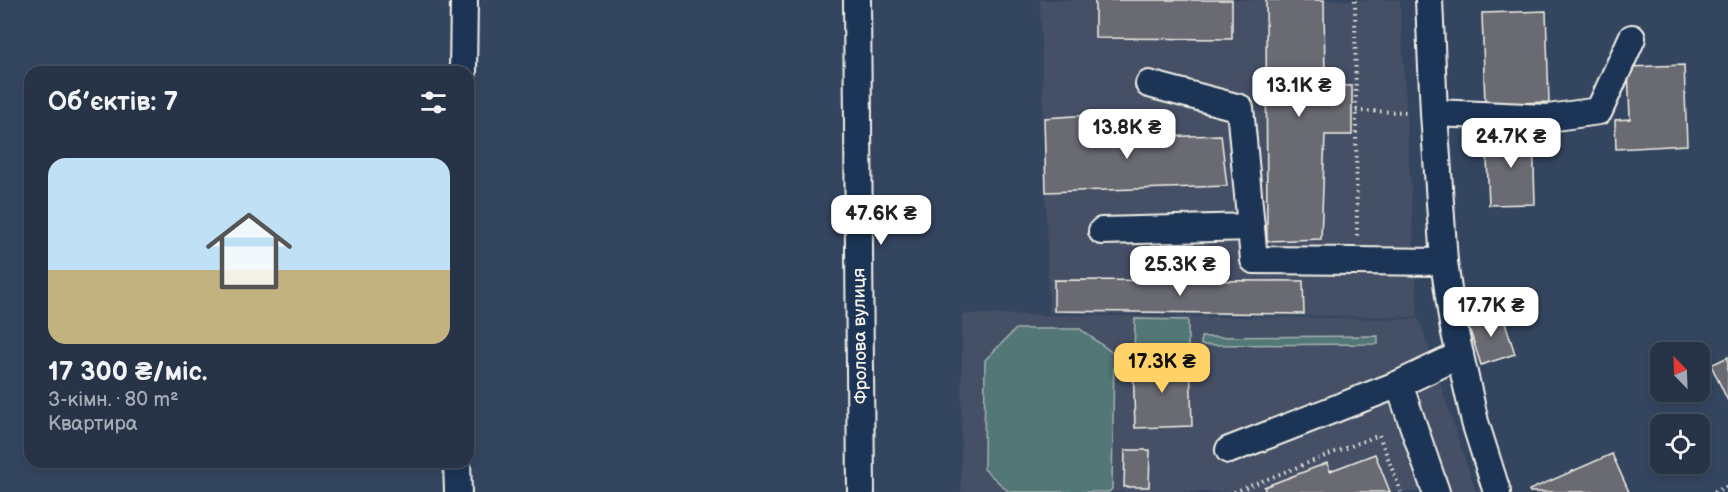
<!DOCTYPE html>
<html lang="uk">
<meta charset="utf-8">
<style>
body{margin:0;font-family:"Balsamiq Sans",sans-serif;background:#2f3c4e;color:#f1f3f6;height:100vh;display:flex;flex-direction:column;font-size:22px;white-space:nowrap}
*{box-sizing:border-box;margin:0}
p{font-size:20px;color:#a4aab4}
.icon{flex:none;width:33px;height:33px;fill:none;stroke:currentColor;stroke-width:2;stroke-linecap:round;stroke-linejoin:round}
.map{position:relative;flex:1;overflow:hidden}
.side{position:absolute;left:24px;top:66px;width:450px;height:402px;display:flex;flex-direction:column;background:#273447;border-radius:18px;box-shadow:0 3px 9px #0003,0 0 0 2px #434f60}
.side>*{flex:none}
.needle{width:39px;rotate:337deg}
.fabs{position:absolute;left:1650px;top:342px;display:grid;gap:12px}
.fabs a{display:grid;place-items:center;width:60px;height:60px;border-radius:12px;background:#273447;box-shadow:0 3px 9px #0003,0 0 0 2px #434f60;font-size:30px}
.price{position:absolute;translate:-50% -51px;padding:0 14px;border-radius:12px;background:#fff;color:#222;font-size:20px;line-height:39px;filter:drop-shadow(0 2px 3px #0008)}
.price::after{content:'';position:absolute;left:50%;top:36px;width:18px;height:14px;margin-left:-9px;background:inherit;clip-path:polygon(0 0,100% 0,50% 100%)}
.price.selected{background:#ffd166;color:#111}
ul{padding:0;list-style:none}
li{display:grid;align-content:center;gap:12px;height:318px;padding:0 24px}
li span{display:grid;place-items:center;height:186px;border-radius:18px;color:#555}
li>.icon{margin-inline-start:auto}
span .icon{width:108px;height:108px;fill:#fffc;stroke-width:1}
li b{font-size:26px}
h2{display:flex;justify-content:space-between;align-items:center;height:72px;padding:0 24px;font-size:26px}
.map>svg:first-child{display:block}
</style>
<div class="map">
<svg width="1728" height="492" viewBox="0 0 1728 492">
<rect width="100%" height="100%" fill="#34455f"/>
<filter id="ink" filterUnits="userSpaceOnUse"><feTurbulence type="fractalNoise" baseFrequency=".0167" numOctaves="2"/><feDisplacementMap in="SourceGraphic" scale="12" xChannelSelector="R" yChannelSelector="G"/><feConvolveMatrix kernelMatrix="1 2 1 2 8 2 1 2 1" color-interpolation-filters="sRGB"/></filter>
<g filter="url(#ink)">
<g fill="#445065">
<polygon points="1040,0 1400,0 1418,317 1049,313"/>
<polygon points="962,314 1419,319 1476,492 961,492"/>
</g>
<g fill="#527677" stroke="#a3b4b0" stroke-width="1.5">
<polygon points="1135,319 1188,320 1188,357 1134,357"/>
<polygon points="1016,329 1080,329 1114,354 1112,489 1109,492 1009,492 984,469 985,360"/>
<polygon points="1378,336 1378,344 1201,345 1201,337"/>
</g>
<g fill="#696a72" stroke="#f4f1e8" stroke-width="1.5">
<polygon points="1095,0 1232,0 1232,39 1095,38"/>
<polygon points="1266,0 1324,0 1325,85 1352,86 1352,135 1325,135 1321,239 1267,241"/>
<polygon points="1546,11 1549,102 1485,104 1482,13"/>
<polygon points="1684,65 1687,145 1616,149 1615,120 1630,119 1628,67"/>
<polygon points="1090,115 1092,139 1221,135 1227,186 1046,192 1044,118"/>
<polygon points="1533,132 1535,204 1489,205 1486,134"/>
<polygon points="1054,280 1303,281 1304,314 1054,311"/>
<polygon points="1501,310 1515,354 1481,365 1467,321"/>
<polygon points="1728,357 1728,401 1711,365"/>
<polygon points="1190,360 1192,426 1135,428 1133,362"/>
<polygon points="1125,450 1150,450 1149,487 1124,487"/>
<polygon points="1375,454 1390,492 1266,492 1264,487 1327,463 1330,471"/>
<polygon points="1612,454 1629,492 1530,492 1529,490"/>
</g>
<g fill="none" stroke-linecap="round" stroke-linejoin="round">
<defs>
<g id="minor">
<polyline points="857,0 861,492"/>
<polyline points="1429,0 1434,113 1444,262 1453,324 1475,422 1497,492"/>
<polyline points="463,72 464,0"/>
<polyline points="1149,84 1240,108 1254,260 1444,262"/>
<polyline points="1434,113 1548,118 1599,111 1632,38"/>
<polyline points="1102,231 1251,227"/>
<polyline points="1399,384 1460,355"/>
<polyline points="1229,450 1399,384 1436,492"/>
<polyline points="457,462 458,492"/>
</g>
</defs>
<use href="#minor" stroke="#f4f1e8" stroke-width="30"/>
<g stroke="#f4f1e8" stroke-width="4" stroke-dasharray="1.5 4.5" stroke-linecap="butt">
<polyline points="1355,0 1357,236"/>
<polyline points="1356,111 1409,112"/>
<polyline points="1234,492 1379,435 1401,492"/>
<polyline points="1714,492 1728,486"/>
</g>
<use href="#minor" stroke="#1d3557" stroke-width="26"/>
</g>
</g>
<g text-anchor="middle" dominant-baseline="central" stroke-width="4.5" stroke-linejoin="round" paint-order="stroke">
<g font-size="18" fill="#f4f1e8" stroke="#1d3557">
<text transform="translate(860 336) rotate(-91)">Фролова вулиця</text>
</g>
</g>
</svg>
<div class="fabs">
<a><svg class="needle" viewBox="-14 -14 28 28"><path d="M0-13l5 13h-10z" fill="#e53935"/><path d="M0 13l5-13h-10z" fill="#a4aab4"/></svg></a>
<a><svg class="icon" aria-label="locate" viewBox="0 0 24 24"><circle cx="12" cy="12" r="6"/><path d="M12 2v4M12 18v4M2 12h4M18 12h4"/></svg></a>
</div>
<b class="price" style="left:1299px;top:118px">13.1K ₴</b>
<b class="price" style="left:1127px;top:160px">13.8K ₴</b>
<b class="price" style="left:1511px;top:169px">24.7K ₴</b>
<b class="price" style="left:881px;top:246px">47.6K ₴</b>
<b class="price" style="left:1180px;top:297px">25.3K ₴</b>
<b class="price" style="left:1491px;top:338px">17.7K ₴</b>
<b class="price selected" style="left:1162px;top:394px">17.3K ₴</b>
<section class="side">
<h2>Об’єктів: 7<svg class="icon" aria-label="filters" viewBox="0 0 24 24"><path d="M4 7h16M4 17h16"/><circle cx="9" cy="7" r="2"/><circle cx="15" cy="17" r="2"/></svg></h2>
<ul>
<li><span style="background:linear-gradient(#bfe0f5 60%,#c2b280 0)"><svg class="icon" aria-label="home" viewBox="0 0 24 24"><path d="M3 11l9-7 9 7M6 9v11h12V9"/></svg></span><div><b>17 300 ₴/міс.</b><p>3-кімн. · 80 m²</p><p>Квартира</p></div></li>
</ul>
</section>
</div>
